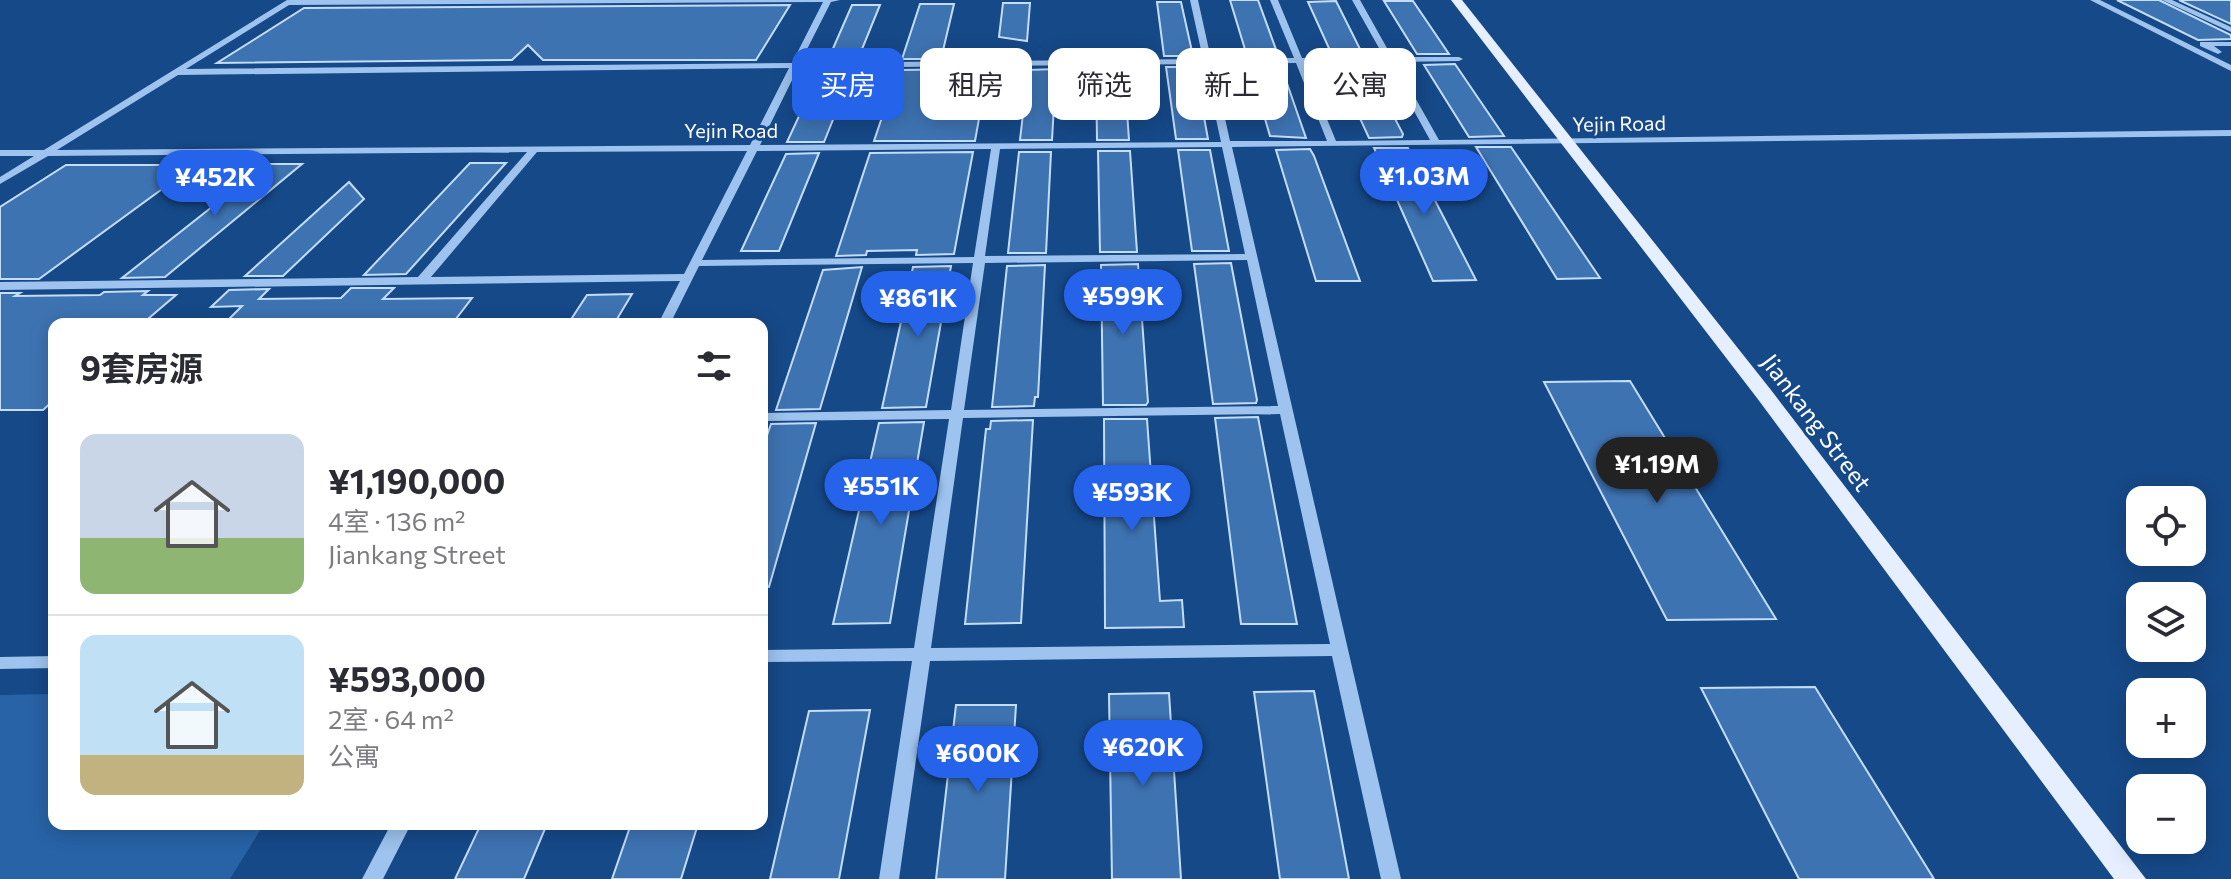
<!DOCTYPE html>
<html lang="zh">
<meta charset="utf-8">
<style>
body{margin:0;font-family:Commissioner,"Noto Sans SC",sans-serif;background:#f2f2f3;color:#2b2b33;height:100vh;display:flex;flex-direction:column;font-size:30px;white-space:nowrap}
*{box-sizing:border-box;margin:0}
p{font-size:26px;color:#7c7c81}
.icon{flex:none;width:44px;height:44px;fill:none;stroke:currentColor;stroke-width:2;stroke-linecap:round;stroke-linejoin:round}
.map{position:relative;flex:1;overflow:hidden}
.panel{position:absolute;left:48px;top:318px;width:720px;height:512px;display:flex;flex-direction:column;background:#fff;border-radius:16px;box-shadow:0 4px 20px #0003}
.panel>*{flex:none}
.hud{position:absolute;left:792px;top:48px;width:760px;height:72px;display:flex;gap:16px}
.tools{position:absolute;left:2126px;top:486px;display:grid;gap:16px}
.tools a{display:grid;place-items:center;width:80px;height:80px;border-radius:16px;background:#fff;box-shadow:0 4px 20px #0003;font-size:40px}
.price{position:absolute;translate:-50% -68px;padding:0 18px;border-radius:28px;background:#2563eb;color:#fff;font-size:26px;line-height:52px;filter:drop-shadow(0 2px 4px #0008)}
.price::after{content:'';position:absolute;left:50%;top:48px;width:24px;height:18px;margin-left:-12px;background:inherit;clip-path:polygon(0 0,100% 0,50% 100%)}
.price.current{background:#222;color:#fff}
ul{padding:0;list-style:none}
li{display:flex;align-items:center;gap:24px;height:200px;padding:0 32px}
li+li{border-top:2px solid #e1e1e2}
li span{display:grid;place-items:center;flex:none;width:224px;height:160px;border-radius:16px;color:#555}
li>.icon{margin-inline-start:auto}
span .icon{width:96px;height:96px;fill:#fffc;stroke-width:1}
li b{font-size:34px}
h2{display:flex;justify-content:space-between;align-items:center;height:96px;padding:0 32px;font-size:34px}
.pill{padding:0 28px;border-radius:16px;background:#fff;box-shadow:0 4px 20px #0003;font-size:28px;line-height:72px}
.pill.current{background:#2563eb;color:#fff}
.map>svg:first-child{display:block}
</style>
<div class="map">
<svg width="2231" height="879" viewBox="0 0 2231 879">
<rect width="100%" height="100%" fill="#164988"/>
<polygon fill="#2863a7" points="54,694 54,824 264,824 230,879 0,879 0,695"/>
<g fill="#3e73b2" stroke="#c3ddfa" stroke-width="2">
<polygon points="1230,0 1258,0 1278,55 1247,56"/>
<polygon points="2117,0 2159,0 2231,35 2231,39 2198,40"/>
<polygon points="2179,0 2231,0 2231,24"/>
<polygon points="1336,1 1362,53 1361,54 1332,55 1308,2"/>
<polygon points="1384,1 1413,1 1449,54 1417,54"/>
<polygon points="1157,2 1181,2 1193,56 1164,56"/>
<polygon points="1003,3 1030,3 1027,41 999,37"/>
<polygon points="920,4 954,4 941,59 902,59"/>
<polygon points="790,5 756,60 543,60 528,45 512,60 217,63 304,8"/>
<polygon points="852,5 880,5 858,59 828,60"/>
<polygon points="1455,64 1504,136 1469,137 1424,65"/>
<polygon points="1367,65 1403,134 1402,137 1369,138 1336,66"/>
<polygon points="1281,66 1306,138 1270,136 1250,67"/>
<polygon points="1166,67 1195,67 1208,139 1176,139"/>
<polygon points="1096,68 1124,68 1129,140 1097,140"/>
<polygon points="988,69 975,141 874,141 898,70"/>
<polygon points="1056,69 1052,140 1020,140 1028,70"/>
<polygon points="853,70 824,142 787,142 820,71"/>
<polygon points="1476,147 1511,147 1600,278 1557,279"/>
<polygon points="1374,148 1408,148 1476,280 1433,281"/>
<polygon points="1310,149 1314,156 1360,281 1316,281 1276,150"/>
<polygon points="1178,150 1210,150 1229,251 1192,251"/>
<polygon points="1098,151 1130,151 1137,252 1100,252"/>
<polygon points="973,152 954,254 916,255 917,250 867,251 866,255 836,256 870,153"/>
<polygon points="1019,152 1051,152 1046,253 1008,253"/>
<polygon points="819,153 779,251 741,251 786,154"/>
<polygon points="470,163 506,163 406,274 364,275"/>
<polygon points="227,164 302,164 165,277 122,278 241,184"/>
<polygon points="66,165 195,165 39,279 0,279 0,207"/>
<polygon points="349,182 364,199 283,276 245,276"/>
<polygon points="1231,263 1257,400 1256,403 1213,404 1194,264"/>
<polygon points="1138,264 1148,402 1146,405 1103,405 1101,265"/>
<polygon points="1045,265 1038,397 1035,397 1034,406 992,407 1007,266"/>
<polygon points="951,266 926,407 882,408 913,267"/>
<polygon points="862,267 820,409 776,410 823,270"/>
<polygon points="351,288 394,288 383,299 472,298 452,324 224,324 242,306 211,307 229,290 269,289 259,299 341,298"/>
<polygon points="148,291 143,295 176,295 142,324 54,324 54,400 43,410 0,410 0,293 20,293 15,296 100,295 104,292"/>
<polygon points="632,294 614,324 568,324 587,295"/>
<polygon points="1630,381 1776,619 1667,620 1544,382"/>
<polygon points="1258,417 1297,624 1241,624 1215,418"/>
<polygon points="1104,419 1147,419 1160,601 1182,600 1184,627 1105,628"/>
<polygon points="1033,420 1021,623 965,624 986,429 990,429 991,421"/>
<polygon points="924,422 890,623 833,624 879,423"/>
<polygon points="816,423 769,587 762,586 762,450 771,424"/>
<polygon points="1815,687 1934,879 1799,879 1701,688"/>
<polygon points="1314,691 1349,879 1280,879 1254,692"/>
<polygon points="1169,693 1181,879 1112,879 1109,694"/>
<polygon points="956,705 1016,705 1005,879 936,879"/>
<polygon points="870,710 839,879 770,879 809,711"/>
<polygon points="481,824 547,824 524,879 455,879"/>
<polygon points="631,824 698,824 681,879 612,879"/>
</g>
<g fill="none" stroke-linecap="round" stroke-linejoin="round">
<g fill="#9dc3ee" fill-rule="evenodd">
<path d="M287,0H840L831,2L800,63L1203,59L1190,0H1198L1211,59L1294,58L1270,0H1278L1302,58L1384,57L1352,0H1360L1392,57H1459L1463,59L1459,61L1395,62L1439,140L2231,130V136L1232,147L1401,879H1381L1332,656L930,661L899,879H879L912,661L762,662V650L914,648L949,419L762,421V413L951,410L973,263L699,266L670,324H658L680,281L0,290V282L418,277L527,152L48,156L0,184V177L34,156H0V150H44ZM823,2L792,63L186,69L289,5ZM1387,62L1430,140L1336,141L1304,63ZM1296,63L1327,141H1230L1213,64ZM1204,64L1221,142L760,145L798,68ZM789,68L750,145L57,150L178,75ZM1222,147L1245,254L985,256L1000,149ZM991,149L974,257L702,260L757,151ZM747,151L684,274L431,277L537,152ZM1247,260L1278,406L964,410L985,263ZM1280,414L1330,644L931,648L963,418Z"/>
<polygon points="2090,0 2100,0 2231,65 2231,71"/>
<polygon points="2162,0 2172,0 2231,27 2231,32"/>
<polygon points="2203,42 2231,42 2231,46 2214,46 2222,52 2218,54 2200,46 2200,42"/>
<polygon points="54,656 54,668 0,669 0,657"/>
<polygon points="391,824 411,824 383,879 362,879"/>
</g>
<polygon fill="#e5efff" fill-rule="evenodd" points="1451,0 1462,0 1771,390 2146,879 2114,879 1757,398"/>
</g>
<g text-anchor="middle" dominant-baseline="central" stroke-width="6" stroke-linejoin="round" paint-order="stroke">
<g font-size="20" fill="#fff" stroke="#164988">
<text transform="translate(1619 123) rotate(-1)">Yejin Road</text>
<text x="731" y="130">Yejin Road</text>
</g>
<g font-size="24" fill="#fff" stroke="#164988">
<text transform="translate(1817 422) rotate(53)">Jiankang Street</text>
</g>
</g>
</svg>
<div class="tools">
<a><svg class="icon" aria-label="locate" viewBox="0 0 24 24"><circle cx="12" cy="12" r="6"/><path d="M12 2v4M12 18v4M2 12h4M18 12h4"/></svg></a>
<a><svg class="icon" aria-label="layers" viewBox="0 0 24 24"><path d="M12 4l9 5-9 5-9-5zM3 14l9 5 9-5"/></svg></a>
<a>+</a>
<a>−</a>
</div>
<b class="price" style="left:1424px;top:217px">¥1.03M</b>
<b class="price" style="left:215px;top:218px">¥452K</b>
<b class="price" style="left:1123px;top:337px">¥599K</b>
<b class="price" style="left:918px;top:339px">¥861K</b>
<b class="price current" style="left:1657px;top:505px">¥1.19M</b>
<b class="price" style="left:881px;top:527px">¥551K</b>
<b class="price" style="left:1132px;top:533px">¥593K</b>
<b class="price" style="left:1143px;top:788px">¥620K</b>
<b class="price" style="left:978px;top:794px">¥600K</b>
<div class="hud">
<a class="pill current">买房</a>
<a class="pill">租房</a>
<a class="pill">筛选</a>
<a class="pill">新上</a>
<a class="pill">公寓</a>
</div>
<section class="panel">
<h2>9套房源<svg class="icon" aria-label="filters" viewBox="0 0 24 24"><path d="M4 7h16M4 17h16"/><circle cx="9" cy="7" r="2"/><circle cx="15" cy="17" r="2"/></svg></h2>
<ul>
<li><span style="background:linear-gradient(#c9d6e8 65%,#8fb573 0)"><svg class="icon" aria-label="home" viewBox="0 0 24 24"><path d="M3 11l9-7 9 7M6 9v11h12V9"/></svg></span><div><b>¥1,190,000</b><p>4室 · 136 m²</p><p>Jiankang Street</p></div></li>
<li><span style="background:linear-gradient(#bfe0f5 75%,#c2b280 0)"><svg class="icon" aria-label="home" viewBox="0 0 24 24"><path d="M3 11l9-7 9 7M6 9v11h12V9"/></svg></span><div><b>¥593,000</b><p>2室 · 64 m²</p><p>公寓</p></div></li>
</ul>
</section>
</div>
